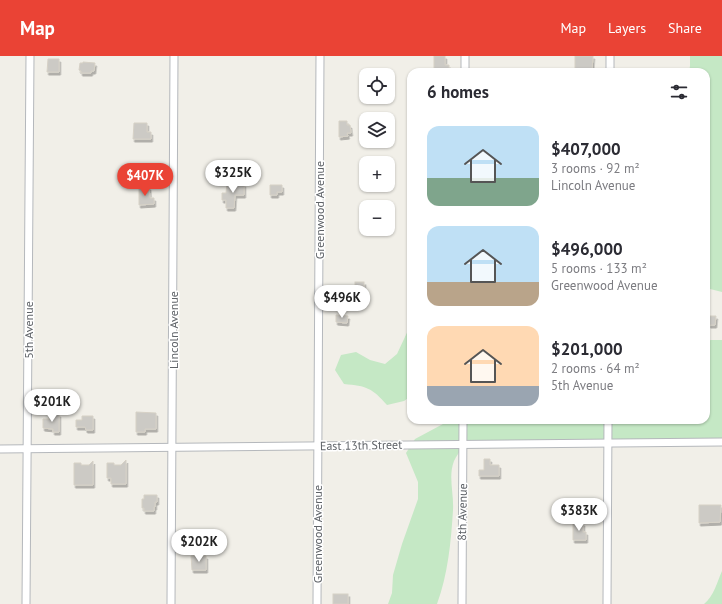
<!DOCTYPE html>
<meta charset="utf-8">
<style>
body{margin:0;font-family:"PT Sans",sans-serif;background:#f2f2f3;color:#2b2b33;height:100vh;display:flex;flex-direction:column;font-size:15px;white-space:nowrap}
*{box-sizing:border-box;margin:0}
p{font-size:13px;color:#7c7c81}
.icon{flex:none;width:22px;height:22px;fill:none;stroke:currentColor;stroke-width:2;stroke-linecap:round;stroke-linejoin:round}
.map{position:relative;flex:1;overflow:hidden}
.details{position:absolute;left:407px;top:12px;width:303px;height:356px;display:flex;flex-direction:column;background:#fff;border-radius:12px;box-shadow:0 1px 3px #0004}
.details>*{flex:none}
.fabs{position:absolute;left:359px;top:12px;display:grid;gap:8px}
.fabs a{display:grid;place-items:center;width:36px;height:36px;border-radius:8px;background:#fff;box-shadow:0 1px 3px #0004;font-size:20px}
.price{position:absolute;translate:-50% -34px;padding:0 9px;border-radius:14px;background:#fff;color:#222;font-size:13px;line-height:26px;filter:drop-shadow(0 1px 2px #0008)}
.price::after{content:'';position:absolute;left:50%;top:24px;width:12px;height:9px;margin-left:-6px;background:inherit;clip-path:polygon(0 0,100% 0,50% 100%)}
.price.active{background:#ea4335;color:#fff}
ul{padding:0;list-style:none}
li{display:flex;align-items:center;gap:12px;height:100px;padding:0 20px}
li span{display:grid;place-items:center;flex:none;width:112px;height:80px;border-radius:12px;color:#555}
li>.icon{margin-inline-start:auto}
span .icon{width:48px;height:48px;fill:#fffc;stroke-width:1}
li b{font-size:17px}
h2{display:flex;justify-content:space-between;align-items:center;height:48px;padding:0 20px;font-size:17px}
header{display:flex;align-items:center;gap:24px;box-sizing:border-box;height:56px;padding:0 20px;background:#ea4335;color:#fff}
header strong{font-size:19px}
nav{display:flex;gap:22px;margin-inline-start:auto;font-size:14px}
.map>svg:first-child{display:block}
</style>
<header>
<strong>Map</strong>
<nav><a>Map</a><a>Layers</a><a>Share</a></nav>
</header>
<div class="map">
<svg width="722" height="548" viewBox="0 0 722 548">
<defs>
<filter id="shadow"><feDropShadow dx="1.5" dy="3" stdDeviation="0" flood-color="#0004"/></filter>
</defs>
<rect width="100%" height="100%" fill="#f1efe8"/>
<g fill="#c5e8c5">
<polygon points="690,0 722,0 722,236 706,232 706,16 689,16 690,10"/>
<path d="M411,268V340L404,345L387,349C372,332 367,330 344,328L335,314L341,299L356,296L370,304L385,308L397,298Z"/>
<path d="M711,284H722V386L462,391C460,396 456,400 454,405C448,420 454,438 453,454C451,486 448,518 437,548H388L392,537L393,519L402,488L418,443V426L406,397L415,383L443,368L444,364H706V285Z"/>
<path d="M722,515V548H704C714,540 717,526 722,515Z"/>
</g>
<g fill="#cccac5" stroke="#d6d1c6" filter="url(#shadow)">
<polygon points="434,0 445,0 445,9 449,9 449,15 434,15"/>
<polygon points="575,0 593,0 592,14 583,13 583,16 575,16"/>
<polygon points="48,3 59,3 59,16 47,16"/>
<polygon points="83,6 95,7 94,15 91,15 91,17 81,17 81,15 79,14 80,7 83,7"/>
<polygon points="339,65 347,65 347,69 350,69 351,77 347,77 348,80 339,81"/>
<polygon points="134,67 147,67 147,76 151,76 151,83 133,83"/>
<polygon points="227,127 244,128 244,139 235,139 234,152 226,152 226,144 222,144 222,137 226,137"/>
<polygon points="270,129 282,129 282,136 277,136 277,139 270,139"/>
<polygon points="149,131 150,142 154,142 154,148 139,149 139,132"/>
<rect x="355" y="226" width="9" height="6"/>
<polygon points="336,259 348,260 347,267 336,266"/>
<polygon points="709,260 716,260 715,269 709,269"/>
<polygon points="136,356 156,357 156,373 145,373 145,376 136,376"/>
<polygon points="49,358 59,358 59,376 53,376 53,373 43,372 43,363 49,363"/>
<polygon points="82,360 93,360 93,374 86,374 85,371 76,371 76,364 82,364"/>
<polygon points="484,403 490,403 490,409 499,409 499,420 479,420 479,414 484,414"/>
<polygon points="126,404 126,428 111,428 111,422 107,422 107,407 114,407 114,409 121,409"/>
<polygon points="93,405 93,429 74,429 74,407 81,407 81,409 89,409"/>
<polygon points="144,439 157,439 157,446 155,446 155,451 154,451 154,455 144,455 144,452 142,452 142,443 144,443"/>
<polygon points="699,449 721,449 720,466 699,467"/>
<polygon points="573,467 583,467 583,476 586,476 586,484 573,484"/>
<polygon points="191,500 206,500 206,514 192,514"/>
<rect x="333" y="538" width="15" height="10"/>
</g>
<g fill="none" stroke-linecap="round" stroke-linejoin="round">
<defs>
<g id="minor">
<polyline points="465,16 465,0"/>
<polyline points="610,16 610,0"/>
<polyline points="0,393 722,386"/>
<polyline points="26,548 30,0"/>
<polyline points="171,548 174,0"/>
<polyline points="317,548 320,0"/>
<polyline points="462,548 463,364"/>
<polyline points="607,548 608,364"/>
</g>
</defs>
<use href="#minor" stroke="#b5b8bc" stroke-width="9"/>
<use href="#minor" stroke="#fff" stroke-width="7"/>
</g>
<g text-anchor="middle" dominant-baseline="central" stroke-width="3" stroke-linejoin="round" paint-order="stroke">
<g font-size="12" fill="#5f6368" stroke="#fff">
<text transform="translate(319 154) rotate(-90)">Greenwood Avenue</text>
<text transform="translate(28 274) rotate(-90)">5th Avenue</text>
<text transform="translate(173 274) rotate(-90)">Lincoln Avenue</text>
<text transform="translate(361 389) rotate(-1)">East 13th Street</text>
<text transform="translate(462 456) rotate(-89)">8th Avenue</text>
<text transform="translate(317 478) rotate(-90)">Greenwood Avenue</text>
</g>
</g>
</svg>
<div class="fabs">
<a><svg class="icon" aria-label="locate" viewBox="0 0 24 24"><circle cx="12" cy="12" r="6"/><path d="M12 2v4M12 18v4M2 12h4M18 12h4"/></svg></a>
<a><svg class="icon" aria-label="layers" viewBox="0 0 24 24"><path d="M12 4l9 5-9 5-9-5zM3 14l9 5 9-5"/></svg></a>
<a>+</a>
<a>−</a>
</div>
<b class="price" style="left:233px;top:138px">$325K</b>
<b class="price active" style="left:145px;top:141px">$407K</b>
<b class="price" style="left:342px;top:263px">$496K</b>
<b class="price" style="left:52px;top:367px">$201K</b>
<b class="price" style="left:579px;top:476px">$383K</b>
<b class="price" style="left:199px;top:507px">$202K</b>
<section class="details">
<h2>6 homes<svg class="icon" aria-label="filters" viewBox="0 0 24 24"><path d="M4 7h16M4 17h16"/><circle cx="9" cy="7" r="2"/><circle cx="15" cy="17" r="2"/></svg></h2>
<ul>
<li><span style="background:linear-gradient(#bfe0f5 65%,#7fa58c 0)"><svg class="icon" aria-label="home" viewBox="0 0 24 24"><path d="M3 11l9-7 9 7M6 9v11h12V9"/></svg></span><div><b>$407,000</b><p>3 rooms · 92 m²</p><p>Lincoln Avenue</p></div></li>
<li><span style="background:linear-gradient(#bfe0f5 70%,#b9a48a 0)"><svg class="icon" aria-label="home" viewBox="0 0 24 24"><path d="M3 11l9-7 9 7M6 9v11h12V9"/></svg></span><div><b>$496,000</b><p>5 rooms · 133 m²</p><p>Greenwood Avenue</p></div></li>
<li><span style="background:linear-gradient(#ffd9b3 75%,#9aa5b1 0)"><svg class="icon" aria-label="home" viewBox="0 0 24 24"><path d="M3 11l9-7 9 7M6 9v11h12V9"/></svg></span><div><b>$201,000</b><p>2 rooms · 64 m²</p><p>5th Avenue</p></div></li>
</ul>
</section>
</div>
